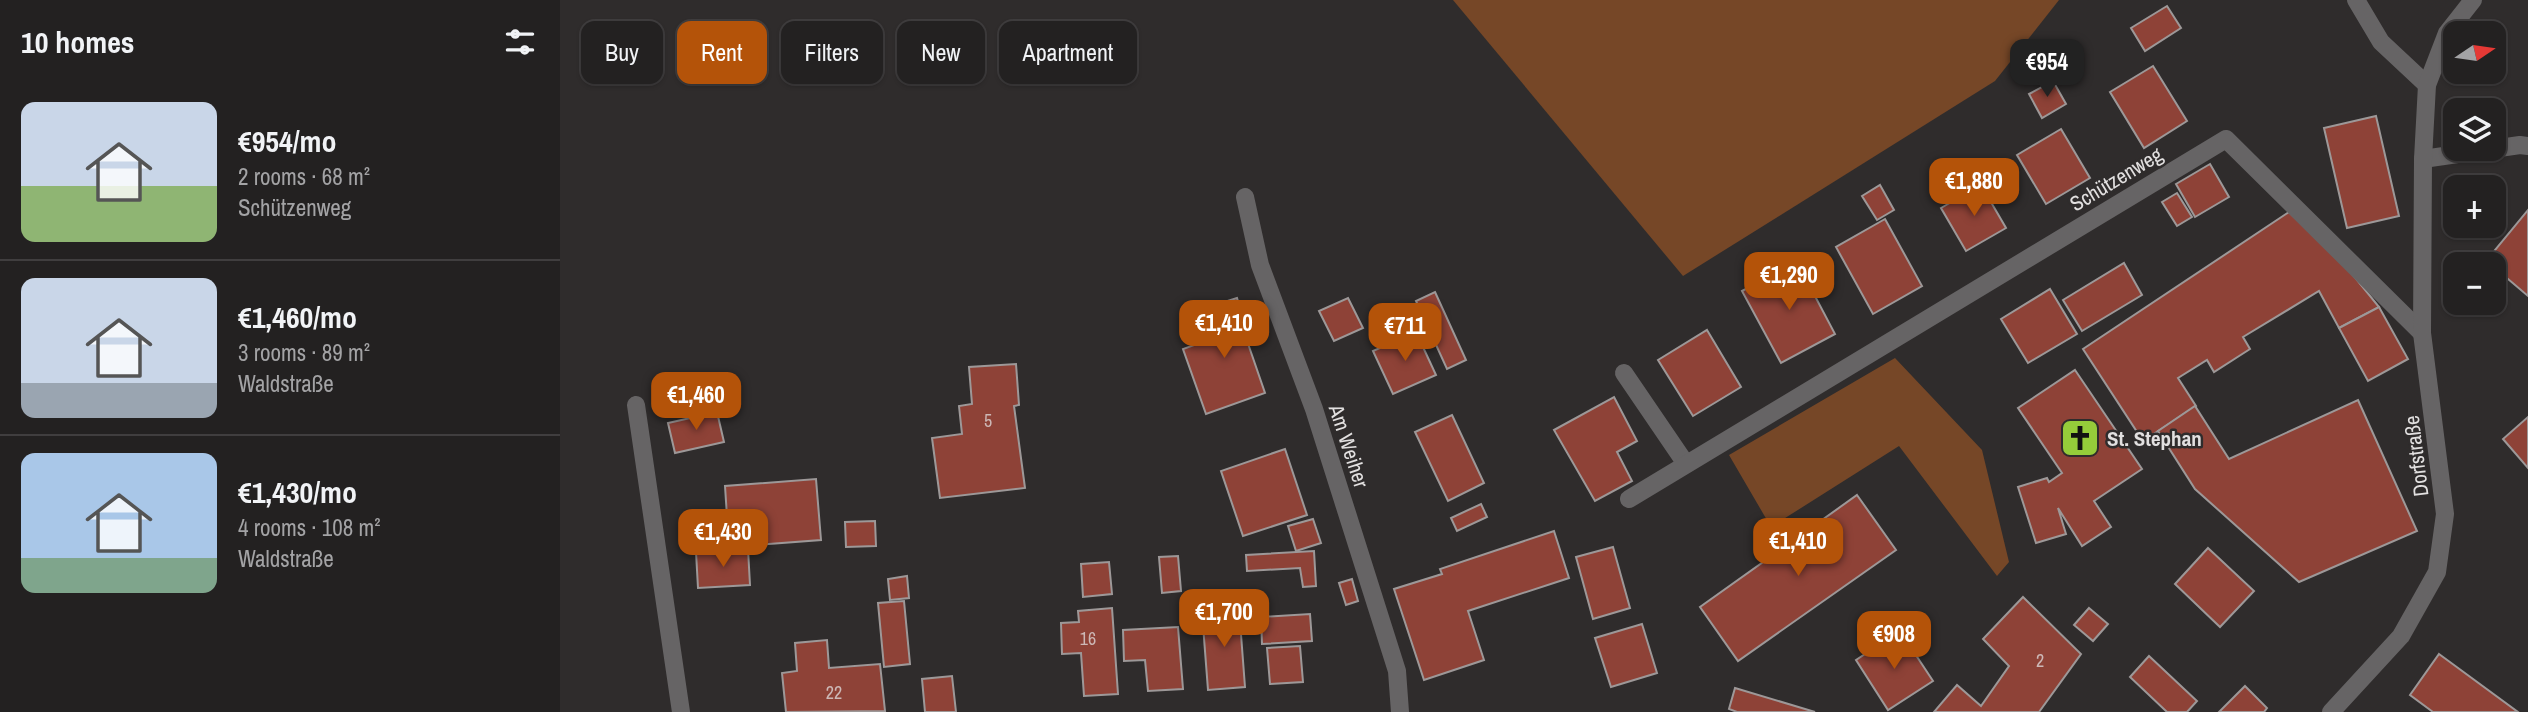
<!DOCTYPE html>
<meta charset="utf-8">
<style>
body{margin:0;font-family:"Archivo Narrow",sans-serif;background:#2f2e2e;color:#f1f3f6;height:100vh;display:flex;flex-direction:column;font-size:26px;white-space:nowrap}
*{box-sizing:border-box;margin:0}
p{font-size:23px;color:#a3a3a5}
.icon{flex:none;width:38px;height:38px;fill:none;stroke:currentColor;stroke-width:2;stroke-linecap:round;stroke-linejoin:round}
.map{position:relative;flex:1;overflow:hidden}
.panel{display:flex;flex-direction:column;background:#232121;width:560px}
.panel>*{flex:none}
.top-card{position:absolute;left:21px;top:21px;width:665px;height:63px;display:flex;gap:14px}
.needle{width:46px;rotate:77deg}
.tools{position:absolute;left:1883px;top:21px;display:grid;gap:14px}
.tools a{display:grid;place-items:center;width:63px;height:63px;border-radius:14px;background:#232121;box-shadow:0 2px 5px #0004,0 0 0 2px #403e3f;font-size:35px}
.price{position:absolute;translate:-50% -60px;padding:0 16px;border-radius:14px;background:#b45309;color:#fff;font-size:23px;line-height:46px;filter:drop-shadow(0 2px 4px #0008)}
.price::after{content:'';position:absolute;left:50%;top:42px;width:21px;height:16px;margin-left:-10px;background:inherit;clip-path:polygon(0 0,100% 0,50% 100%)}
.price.active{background:#222;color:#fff}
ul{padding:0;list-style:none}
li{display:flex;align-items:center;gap:21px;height:175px;padding:0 21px}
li+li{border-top:2px solid #403e3f}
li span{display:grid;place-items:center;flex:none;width:196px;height:140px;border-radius:14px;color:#555}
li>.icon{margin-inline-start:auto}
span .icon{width:84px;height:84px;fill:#fffc;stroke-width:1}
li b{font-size:30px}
h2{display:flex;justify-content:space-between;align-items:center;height:84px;padding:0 21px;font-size:30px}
.pill{padding:0 24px;border-radius:14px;background:#232121;box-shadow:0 2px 5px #0004,0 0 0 2px #403e3f;font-size:24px;line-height:63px}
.pill.active{background:#b45309;color:#fff}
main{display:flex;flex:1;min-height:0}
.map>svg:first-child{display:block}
</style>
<main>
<section class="panel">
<h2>10 homes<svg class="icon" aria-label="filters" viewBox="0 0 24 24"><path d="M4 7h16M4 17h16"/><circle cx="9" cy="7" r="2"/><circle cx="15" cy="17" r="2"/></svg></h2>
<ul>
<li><span style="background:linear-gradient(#c9d6e8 60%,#8fb573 0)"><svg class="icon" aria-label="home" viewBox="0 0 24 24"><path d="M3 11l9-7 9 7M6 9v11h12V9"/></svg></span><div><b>€954/mo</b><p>2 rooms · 68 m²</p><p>Schützenweg</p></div></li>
<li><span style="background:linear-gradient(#c9d6e8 75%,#9aa5b1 0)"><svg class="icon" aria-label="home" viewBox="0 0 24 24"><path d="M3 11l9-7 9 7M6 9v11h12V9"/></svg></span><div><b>€1,460/mo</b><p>3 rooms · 89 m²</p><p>Waldstraße</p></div></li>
<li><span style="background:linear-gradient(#a9c7e8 75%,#7fa58c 0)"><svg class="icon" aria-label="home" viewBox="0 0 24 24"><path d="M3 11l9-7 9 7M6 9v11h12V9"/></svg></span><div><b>€1,430/mo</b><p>4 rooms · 108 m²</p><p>Waldstraße</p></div></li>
</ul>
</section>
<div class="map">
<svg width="1968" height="712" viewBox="0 0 1968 712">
<rect width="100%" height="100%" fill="#2f2c2c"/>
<g fill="#764727">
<polygon points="893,0 1499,0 1435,81 1123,276"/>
<polygon points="1335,358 1422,450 1449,562 1437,576 1339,446 1211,527 1169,455"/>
</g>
<g fill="#8e4237" stroke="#9d9898" stroke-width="2">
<polygon points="1607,6 1621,28 1585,51 1571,28"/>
<polygon points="1593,66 1627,121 1584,148 1550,92"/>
<polygon points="1493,81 1506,104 1482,118 1469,94"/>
<polygon points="1816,116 1839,216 1787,228 1764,128"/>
<polygon points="1501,129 1530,178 1486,204 1457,155"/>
<polygon points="1650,164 1669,197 1635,217 1616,184"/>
<polygon points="1320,185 1334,210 1317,220 1302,196"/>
<polygon points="1421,185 1446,228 1406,251 1381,208"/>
<polygon points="1617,193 1632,217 1617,226 1602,202"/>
<polygon points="1968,210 1968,296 1934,267 1934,264 1926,261"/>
<polygon points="1729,212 1789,270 1819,307 1779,328 1759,291 1683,337 1690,349 1654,372 1647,360 1618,378 1636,406 1583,441 1523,349"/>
<polygon points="1325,219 1362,286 1313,314 1276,247"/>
<polygon points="1237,262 1275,334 1221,363 1182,291"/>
<polygon points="1564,263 1582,295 1522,331 1503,300"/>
<polygon points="1490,289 1517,334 1468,363 1441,319"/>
<polygon points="875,292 906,360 887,369 856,301"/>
<polygon points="677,298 687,330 684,332 705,393 646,414 623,349 651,339 642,309"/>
<polygon points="788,298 803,328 774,341 759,311"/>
<polygon points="1819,307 1848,359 1808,381 1779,328"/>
<polygon points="1147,330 1181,387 1133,416 1098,360"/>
<polygon points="856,332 876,375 833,394 813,351"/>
<polygon points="456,364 459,405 454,406 465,488 380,498 372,438 402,434 399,406 412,404 409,367"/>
<polygon points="1515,370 1582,469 1534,501 1551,527 1522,546 1498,508 1506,534 1476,543 1458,487 1487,478 1489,482 1502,473 1458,408"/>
<polygon points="1054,397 1077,441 1057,452 1072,481 1035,501 994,430"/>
<polygon points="1798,400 1857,531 1739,582 1635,489 1598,431 1635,406 1669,459"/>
<polygon points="157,412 164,442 115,453 108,423"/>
<polygon points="892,415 924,483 888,501 855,432"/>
<polygon points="1968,417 1968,468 1943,439"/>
<polygon points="725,449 747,515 683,536 661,471"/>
<polygon points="256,479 261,540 169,547 165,486"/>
<polygon points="1297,495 1336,550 1178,661 1140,607"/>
<polygon points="921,504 927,517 897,531 891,518"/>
<polygon points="753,519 761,543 736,551 728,526"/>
<polygon points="315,521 316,546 286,547 285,522"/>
<polygon points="994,531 1009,578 908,611 924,660 864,680 834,589 882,574 880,569"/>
<polygon points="1053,547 1070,608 1033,619 1016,557"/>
<polygon points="1648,548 1694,591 1660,627 1615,584"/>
<polygon points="188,549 190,585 138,588 136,552"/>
<polygon points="754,551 756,586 743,587 740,568 687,571 686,555"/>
<polygon points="618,556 621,591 602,593 599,557"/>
<polygon points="549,562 552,594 523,597 521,564"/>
<polygon points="347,576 349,598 330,600 328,579"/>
<polygon points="792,579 798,601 786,605 779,583"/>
<polygon points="1463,597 1521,654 1479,712 1374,712 1397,685 1421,706 1449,666 1423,639"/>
<polygon points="344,601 350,664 324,667 318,603"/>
<polygon points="552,608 558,694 524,696 521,653 502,654 501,623 519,622 518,611"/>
<polygon points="679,608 685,687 648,690 642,612"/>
<polygon points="1529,608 1548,624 1533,641 1514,625"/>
<polygon points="750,614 752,641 702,644 701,617"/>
<polygon points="1082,624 1097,673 1051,687 1035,638"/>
<polygon points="618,627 623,689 588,691 585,660 564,661 563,630"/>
<polygon points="1340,631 1373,681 1328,710 1296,660"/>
<polygon points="267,640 269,668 320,664 325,711 226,712 222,673 237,671 235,643"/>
<polygon points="740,646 743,682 710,684 707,648"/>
<polygon points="1879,654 1958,712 1873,712 1850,695"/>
<polygon points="1589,656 1637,701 1627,712 1607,712 1570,677"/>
<polygon points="392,676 396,712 365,712 362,679"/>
<polygon points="1685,686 1707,708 1704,712 1659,712"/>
<polygon points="1175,688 1255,712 1177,712 1169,709"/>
</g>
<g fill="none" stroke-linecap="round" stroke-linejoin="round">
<g stroke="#666465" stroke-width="18">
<polyline points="1796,0 1821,42 1867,85"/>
<polyline points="1863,159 1960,145 1968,146"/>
<polyline points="685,197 700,265 754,409 837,671 840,712"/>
<polyline points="1064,373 1126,464"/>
<polyline points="76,405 121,712"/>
<polyline points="1069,499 1666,139 1862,333"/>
<polyline points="1771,712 1841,636 1877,572 1885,514 1862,333 1863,159 1867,85 1887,33 1913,0"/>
</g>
</g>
<defs>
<symbol id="church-square" viewBox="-11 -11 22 22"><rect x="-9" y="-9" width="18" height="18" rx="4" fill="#95cc3a" stroke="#2f2c2c"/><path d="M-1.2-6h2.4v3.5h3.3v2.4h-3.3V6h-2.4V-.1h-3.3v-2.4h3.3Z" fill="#111"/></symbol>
</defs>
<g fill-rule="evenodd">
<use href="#church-square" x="1498" y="416" width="44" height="44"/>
</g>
<g text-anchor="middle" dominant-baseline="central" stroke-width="5" stroke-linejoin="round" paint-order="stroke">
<g font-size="18" fill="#cdb8b6">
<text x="428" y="420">5</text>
<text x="528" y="638">16</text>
<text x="1480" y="660">2</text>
<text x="274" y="692">22</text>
</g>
<g font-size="21" fill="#e2e0e0" stroke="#2f2c2c">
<text transform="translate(1556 179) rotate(-31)">Schützenweg</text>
<text transform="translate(789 446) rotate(72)">Am Weiher</text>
<text transform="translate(1856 456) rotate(-97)">Dorfstraße</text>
</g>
<g font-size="21" font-weight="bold" fill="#e2e0e0" stroke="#2f2c2c" text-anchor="start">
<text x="1547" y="438">St. Stephan</text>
</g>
</g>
</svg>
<div class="tools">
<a><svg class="needle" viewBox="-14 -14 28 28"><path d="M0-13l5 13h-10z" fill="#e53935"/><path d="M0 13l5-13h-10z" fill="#a3a3a5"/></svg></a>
<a><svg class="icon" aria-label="layers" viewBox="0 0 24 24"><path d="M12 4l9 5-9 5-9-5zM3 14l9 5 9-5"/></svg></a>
<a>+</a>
<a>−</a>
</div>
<b class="price active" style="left:1487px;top:99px">€954</b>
<b class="price" style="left:1414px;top:218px">€1,880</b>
<b class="price" style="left:1229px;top:312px">€1,290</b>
<b class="price" style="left:664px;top:360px">€1,410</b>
<b class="price" style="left:845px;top:363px">€711</b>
<b class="price" style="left:136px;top:432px">€1,460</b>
<b class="price" style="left:163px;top:569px">€1,430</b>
<b class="price" style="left:1238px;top:578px">€1,410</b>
<b class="price" style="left:664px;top:649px">€1,700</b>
<b class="price" style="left:1334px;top:671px">€908</b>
<div class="top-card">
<a class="pill">Buy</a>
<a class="pill active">Rent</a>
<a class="pill">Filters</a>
<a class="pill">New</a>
<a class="pill">Apartment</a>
</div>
</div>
</main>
